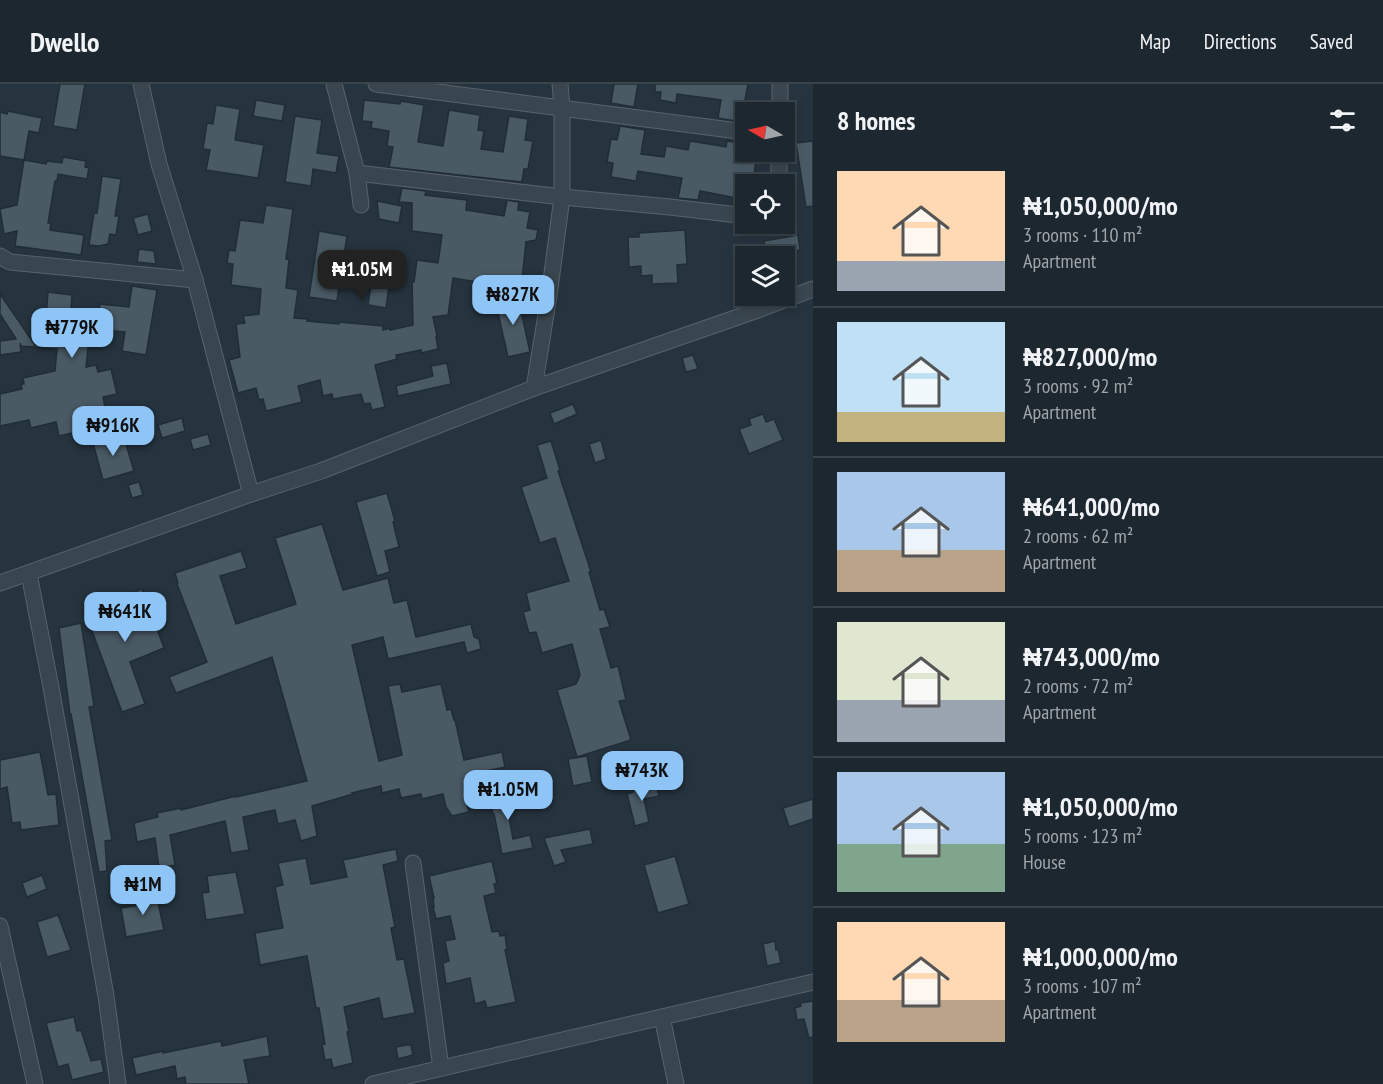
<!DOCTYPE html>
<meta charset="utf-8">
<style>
body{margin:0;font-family:"PT Sans Narrow",sans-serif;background:#252f37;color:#f1f3f6;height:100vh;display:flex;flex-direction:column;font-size:22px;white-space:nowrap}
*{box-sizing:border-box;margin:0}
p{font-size:20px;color:#a0a5aa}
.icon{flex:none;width:33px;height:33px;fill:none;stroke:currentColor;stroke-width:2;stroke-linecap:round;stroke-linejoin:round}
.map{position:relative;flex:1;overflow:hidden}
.details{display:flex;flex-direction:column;background:#1c272f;width:570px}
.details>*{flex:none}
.needle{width:39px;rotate:279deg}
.buttons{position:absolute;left:735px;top:18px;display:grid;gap:12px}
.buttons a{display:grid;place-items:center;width:60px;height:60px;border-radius:0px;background:#1c272f;box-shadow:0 3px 9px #0003,0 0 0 2px #3a444b;font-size:30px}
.price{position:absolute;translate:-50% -51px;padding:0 14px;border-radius:12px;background:#8fc4f6;color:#111;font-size:20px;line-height:39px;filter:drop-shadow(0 2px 3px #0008)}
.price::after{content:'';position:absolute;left:50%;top:36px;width:18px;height:14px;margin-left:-9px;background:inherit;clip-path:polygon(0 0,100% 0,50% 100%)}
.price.active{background:#222;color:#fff}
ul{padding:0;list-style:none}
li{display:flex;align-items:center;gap:18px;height:150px;padding:0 24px}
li+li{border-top:2px solid #3a444b}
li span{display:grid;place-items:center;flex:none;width:168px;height:120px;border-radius:0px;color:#555}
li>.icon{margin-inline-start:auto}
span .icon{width:72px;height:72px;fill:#fffc;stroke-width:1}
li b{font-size:26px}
h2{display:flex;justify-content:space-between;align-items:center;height:72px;padding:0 24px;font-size:26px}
header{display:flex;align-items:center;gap:36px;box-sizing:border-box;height:84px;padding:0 30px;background:#1c272f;border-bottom:2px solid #3a444b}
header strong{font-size:28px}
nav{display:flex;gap:33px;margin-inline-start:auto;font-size:21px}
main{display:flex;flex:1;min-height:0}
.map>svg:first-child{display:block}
</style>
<header>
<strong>Dwello</strong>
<nav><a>Map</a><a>Directions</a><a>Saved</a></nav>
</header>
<main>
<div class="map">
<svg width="813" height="1000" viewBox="0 0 813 1000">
<rect width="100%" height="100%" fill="#26343f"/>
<g fill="#4a5a65" stroke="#212d36" stroke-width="1.5">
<polygon points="60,0 85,0 77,46 53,42"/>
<polygon points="614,0 638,0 634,23 611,19"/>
<polygon points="655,0 748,0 741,38 718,34 721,16 677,10 676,19 660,16 661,8 655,8"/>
<polygon points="256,16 285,21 282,37 253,32"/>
<polygon points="364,16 400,20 401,17 424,21 418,58 443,62 449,26 480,31 478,46 484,47 481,65 503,68 509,32 528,35 525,56 533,57 528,85 524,85 522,98 389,83 393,63 387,62 389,47 371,44 372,38 362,37"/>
<polygon points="216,21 240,25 235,56 264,61 258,94 206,86 210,66 203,65 207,39 213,40"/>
<polygon points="8,27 42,34 39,49 29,47 24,76 0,72 0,28 7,30"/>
<polygon points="295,32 322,36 317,69 339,72 336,89 313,85 311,102 285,98"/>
<polygon points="620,42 645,46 641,70 664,73 666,62 688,66 690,57 726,63 727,57 746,60 746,68 750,68 748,75 756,77 754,90 746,89 741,115 700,107 698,116 678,114 682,94 638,87 636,97 611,93 613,79 607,78 611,55 617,56"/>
<polygon points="813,57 813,122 806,123 796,59"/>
<polygon points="63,73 86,77 85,83 89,84 87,95 58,90 57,97 55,97 48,139 51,139 50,146 84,151 81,171 15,162 17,147 4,150 0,125 17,121 24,76 46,80 47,77 62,79"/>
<polygon points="102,92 121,95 115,132 119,132 116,151 110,150 108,160 99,162 89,161 94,129 97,129"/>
<polygon points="402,104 426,107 425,111 467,116 466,126 504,132 507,116 519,118 518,126 530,128 527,144 538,146 536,156 526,158 521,205 453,194 448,231 433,233 437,252 436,253 438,265 421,269 421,266 396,271 397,275 375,281 385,323 372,326 370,319 364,320 361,310 333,315 332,310 323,312 320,296 298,302 302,318 266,327 263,315 259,316 256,304 238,309 229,276 240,273 236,240 245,239 243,232 259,230 261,205 231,201 233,180 227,179 229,166 235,167 240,136 263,139 266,121 293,125 286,175 289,176 286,204 298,206 294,234 308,235 307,237 339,240 339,238 383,242 383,246 390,244 390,246 413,241 412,198 414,198 417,176 438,179 442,151 412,147 412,119 399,118"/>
<polygon points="377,117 402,122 399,139 379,135"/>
<polygon points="148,130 152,147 138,151 133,134"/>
<polygon points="685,146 687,180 677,181 678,199 652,200 652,191 641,192 641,182 629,183 628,153 639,153 639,149"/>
<polygon points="319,147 347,152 342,184 347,184 345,197 340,196 337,217 309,213"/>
<polygon points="798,151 800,166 766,171 764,157"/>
<polygon points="139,165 154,167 156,180 137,178"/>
<polygon points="372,193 390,195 386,224 368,221"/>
<polygon points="132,202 157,206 146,271 122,267 125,248 90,245 86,283 96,281 98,288 111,285 117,310 103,313 105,323 77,329 81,347 59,352 56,338 31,344 29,336 0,342 0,310 22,305 21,300 24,300 23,294 55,287 57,265 21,262 20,259 21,268 0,271 0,257 16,255 0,230 0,210 35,261 37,232 46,233 48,208 72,211 71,225 99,227 100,220 129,223"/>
<polygon points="518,213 530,268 508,273 495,216"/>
<polygon points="693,271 698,285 686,288 682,274"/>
<polygon points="447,279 451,300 398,312 396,302 433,292 431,282"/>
<polygon points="573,320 577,330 554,340 550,329"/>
<polygon points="763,330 766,338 774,335 783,356 749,370 739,345 751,341 749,335"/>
<polygon points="182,334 185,347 162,354 158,341"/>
<polygon points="123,350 134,387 103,396 93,359"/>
<polygon points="208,350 211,361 193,366 190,355"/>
<polygon points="601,356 606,375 595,379 589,360"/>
<polygon points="551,357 560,386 558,387 591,488 589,488 600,526 604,525 610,543 600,545 611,584 618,582 626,616 619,617 631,656 577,673 557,606 576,600 580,591 572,560 542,569 536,548 529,549 523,528 530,526 526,509 569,497 555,454 540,459 521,403 547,394 537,361"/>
<polygon points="139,398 143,411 132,414 128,401"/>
<polygon points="387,409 395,437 393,438 399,463 385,467 390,488 377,492 356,418"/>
<polygon points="322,440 343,506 388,494 394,519 407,516 416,553 471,540 474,553 479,555 481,565 467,569 464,558 388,575 383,553 352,561 379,677 402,671 388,602 400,600 402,608 441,600 447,626 451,625 454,636 455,636 464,676 502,668 505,683 477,689 483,717 467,721 469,728 452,732 446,723 443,710 422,715 421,710 401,714 399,705 382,709 381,702 352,709 353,710 312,722 317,752 301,757 295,736 278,740 275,726 243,733 249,766 231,769 225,737 170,751 175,781 159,784 155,754 137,758 134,739 158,733 157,729 181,724 181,726 236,712 236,713 307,697 272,573 176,609 169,593 207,578 177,500 178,499 175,489 241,467 247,484 220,492 236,540 296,520 275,454"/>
<polygon points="142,505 164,564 130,578 145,620 122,628 85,528"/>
<polygon points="81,539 94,622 89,623 112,756 105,757 107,787 99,788 71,630 70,630 59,544"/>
<polygon points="40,668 48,711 56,710 59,741 21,746 20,738 12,739 7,703 0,705 0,676"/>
<polygon points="587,672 592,698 573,702 568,675"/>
<polygon points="656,698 659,712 644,715 649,738 635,742 627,710 633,708 632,704"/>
<polygon points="520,704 523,718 507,722 513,755 530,751 533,764 502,770 494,730 493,730 488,711"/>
<polygon points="813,715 813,735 789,743 783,724"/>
<polygon points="590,745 593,760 561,766 566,778 554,782 544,754"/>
<polygon points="396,765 398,777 383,781 395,843 391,844 397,876 404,875 415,929 383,935 379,914 344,923 349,948 347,948 353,979 333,984 331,975 325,976 322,961 325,960 319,924 316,924 307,872 260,881 255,849 283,844 275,803 283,801 278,779 306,774 311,800 347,793 343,776"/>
<polygon points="675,772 689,820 658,829 644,781"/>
<polygon points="492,777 497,799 494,800 496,809 484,812 492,848 499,847 500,852 505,851 507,866 505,866 516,918 487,924 485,917 475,920 470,894 446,900 443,879 449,877 445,857 455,855 450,832 436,835 433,823 434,823 433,814 434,814 429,792"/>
<polygon points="236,788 245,830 206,836 202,809 209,808 207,792"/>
<polygon points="42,791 47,805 27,813 22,799"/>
<polygon points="155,805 164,846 126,853 121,824 140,821 138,809"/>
<polygon points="58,831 71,866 47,873 37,838"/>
<polygon points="775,857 776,866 778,865 781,879 767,882 763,860"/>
<polygon points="813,917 813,953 809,954 804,935 797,936 795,924 801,922 800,919"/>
<polygon points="74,933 77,947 81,946 91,977 101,975 104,988 72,996 68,980 58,983 46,939"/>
<polygon points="267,952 270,972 244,976 249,1000 186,1000 185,993 177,995 175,982 136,991 132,974 163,967 163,969 221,957 222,962"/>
<polygon points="406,961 411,961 413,971 398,975 396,963"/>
</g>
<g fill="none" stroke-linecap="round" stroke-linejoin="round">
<defs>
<g id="minor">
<polyline points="141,0 159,80 195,196 251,410"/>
<polyline points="334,0 357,89 361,121"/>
<polyline points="376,0 746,48"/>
<polyline points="780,28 780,0"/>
<polyline points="357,89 562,113 670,123 746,132"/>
<polyline points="779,100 779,68"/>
<polyline points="0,172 10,178 195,196"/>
<polyline points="534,304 549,212 562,113 562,24 560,0"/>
<polyline points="29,490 50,598 106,912 118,1000"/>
<polyline points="0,499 251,410 321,387 534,304 758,226 813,205"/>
<polyline points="413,779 441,984"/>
<polyline points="0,842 35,1000"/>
<polyline points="662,933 676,1000"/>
<polyline points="373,1000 813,898"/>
</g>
</defs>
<use href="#minor" stroke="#58636d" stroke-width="17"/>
<use href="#minor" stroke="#3a464f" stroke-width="15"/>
</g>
</svg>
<div class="buttons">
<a><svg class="needle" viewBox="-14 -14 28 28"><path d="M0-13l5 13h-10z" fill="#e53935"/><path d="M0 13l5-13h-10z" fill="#a0a5aa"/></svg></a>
<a><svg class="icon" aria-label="locate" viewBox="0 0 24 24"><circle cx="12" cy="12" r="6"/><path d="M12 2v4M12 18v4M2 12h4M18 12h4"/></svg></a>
<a><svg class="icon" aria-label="layers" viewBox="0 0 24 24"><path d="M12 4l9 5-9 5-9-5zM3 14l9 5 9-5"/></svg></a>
</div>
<b class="price active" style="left:362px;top:217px">₦1.05M</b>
<b class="price" style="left:513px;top:242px">₦827K</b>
<b class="price" style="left:72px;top:275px">₦779K</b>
<b class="price" style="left:113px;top:373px">₦916K</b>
<b class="price" style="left:125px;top:559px">₦641K</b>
<b class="price" style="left:642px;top:718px">₦743K</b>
<b class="price" style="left:508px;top:737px">₦1.05M</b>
<b class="price" style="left:143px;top:832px">₦1M</b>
</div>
<section class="details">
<h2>8 homes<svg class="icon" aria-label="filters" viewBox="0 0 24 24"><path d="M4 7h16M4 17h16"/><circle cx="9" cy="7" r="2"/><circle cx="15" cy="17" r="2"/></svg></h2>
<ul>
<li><span style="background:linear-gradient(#ffd9b3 75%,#9aa5b1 0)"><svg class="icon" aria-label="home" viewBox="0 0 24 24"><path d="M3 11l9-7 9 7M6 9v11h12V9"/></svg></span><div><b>₦1,050,000/mo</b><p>3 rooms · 110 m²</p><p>Apartment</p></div></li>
<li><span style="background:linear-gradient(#bfe0f5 75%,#c2b280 0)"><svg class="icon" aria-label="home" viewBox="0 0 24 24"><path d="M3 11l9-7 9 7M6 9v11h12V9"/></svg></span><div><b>₦827,000/mo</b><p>3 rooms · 92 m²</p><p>Apartment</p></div></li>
<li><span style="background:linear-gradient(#a9c7e8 65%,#b9a48a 0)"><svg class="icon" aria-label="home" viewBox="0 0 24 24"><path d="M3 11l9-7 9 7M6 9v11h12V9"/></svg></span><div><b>₦641,000/mo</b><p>2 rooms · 62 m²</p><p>Apartment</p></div></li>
<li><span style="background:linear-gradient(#dfe7d0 65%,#9aa5b1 0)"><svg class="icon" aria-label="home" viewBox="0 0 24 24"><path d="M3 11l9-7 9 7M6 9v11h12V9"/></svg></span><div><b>₦743,000/mo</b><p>2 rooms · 72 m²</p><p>Apartment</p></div></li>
<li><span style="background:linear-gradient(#a9c7e8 60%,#7fa58c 0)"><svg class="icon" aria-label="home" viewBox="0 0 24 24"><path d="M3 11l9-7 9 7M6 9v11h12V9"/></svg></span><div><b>₦1,050,000/mo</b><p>5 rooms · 123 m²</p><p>House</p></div></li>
<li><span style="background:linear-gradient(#ffd9b3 65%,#b9a48a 0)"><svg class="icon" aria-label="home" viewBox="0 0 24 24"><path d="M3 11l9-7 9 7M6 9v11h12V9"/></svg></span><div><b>₦1,000,000/mo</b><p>3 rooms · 107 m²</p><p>Apartment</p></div></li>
</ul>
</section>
</main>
